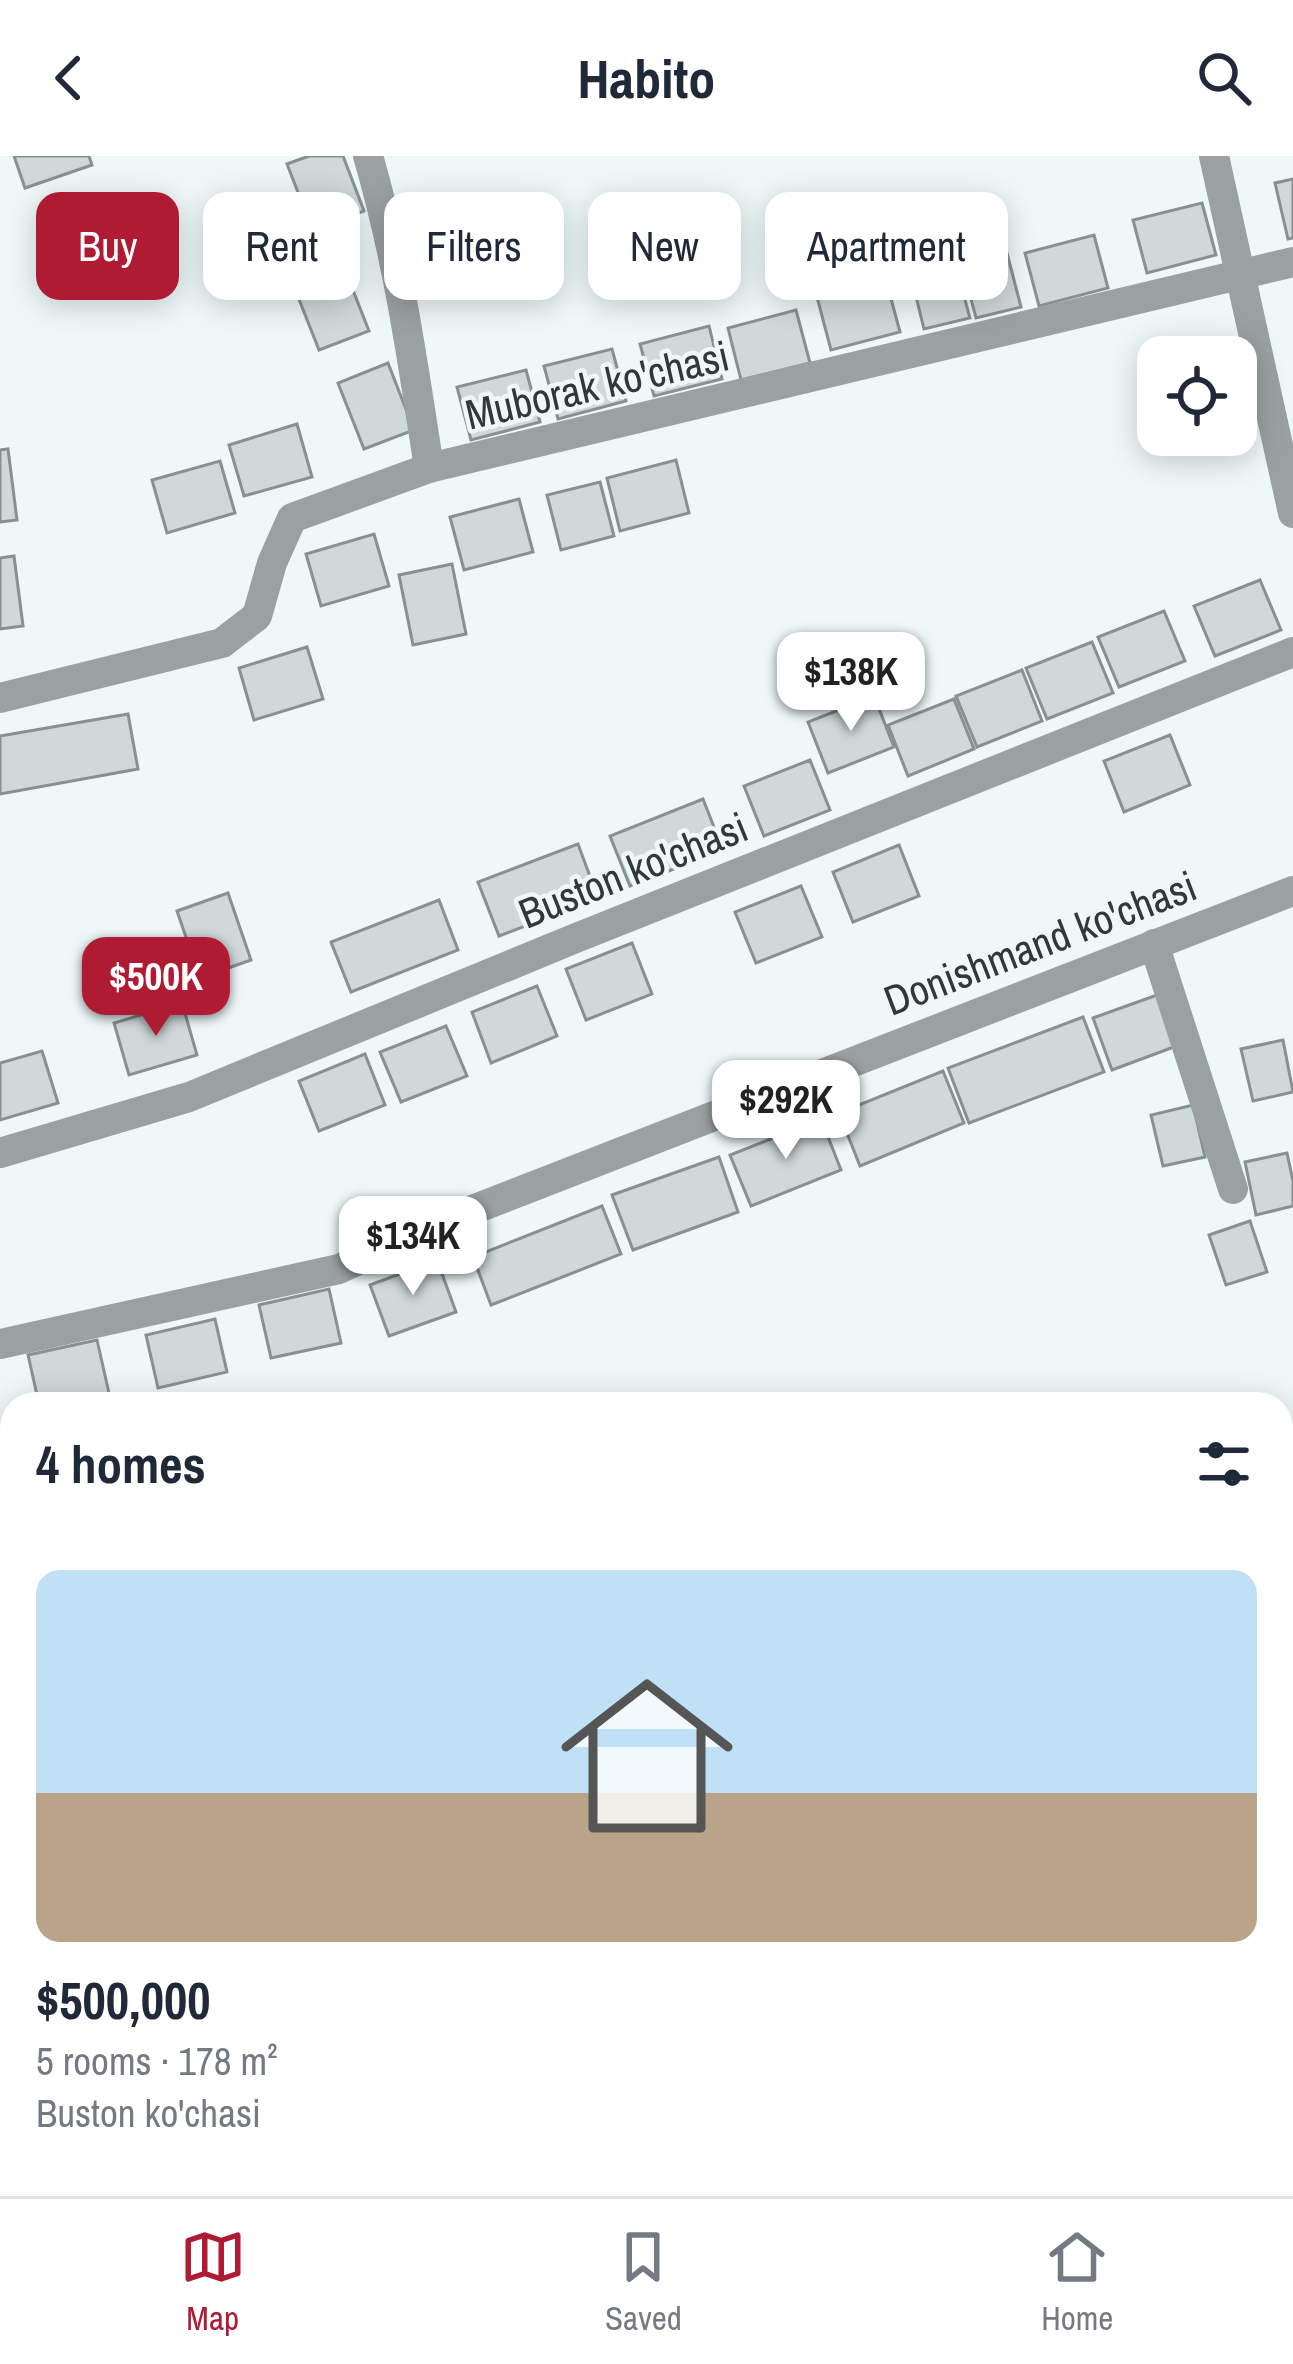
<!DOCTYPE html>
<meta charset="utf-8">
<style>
body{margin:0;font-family:"Archivo Narrow",sans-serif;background:#f2f2f3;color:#1f2937;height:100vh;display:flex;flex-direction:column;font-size:45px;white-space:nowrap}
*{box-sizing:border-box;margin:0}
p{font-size:39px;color:#747a83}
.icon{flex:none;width:66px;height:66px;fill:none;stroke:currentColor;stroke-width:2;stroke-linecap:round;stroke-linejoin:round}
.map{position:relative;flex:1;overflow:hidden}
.drawer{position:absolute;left:0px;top:1236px;width:1293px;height:804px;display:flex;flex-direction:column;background:#fff;border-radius:36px 36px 0 0;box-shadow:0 6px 30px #0003}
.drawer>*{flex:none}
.banner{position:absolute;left:36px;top:36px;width:1221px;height:108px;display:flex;gap:24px}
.tools{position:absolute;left:1137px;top:180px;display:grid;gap:24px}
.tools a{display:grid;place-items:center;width:120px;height:120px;border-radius:24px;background:#fff;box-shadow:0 6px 30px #0003;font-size:60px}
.price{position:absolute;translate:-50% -102px;padding:0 27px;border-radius:24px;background:#fff;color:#222;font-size:39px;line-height:78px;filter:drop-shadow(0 3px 6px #0008)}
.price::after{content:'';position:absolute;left:50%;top:72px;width:36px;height:27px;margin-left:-18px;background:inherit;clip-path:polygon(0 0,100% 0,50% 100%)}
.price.on{background:#af1b33;color:#fff}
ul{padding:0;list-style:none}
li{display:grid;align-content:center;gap:24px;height:636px;padding:0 36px}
li span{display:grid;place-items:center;height:372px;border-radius:24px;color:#555}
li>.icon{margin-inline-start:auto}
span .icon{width:216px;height:216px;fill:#fffc;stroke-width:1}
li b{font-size:51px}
h2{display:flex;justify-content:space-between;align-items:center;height:144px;padding:0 36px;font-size:51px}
.pill{padding:0 42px;border-radius:24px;background:#fff;box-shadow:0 6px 30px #0003;font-size:42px;line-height:108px}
.pill.on{background:#af1b33;color:#fff}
header{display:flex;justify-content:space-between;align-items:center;height:156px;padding:0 36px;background:#fff;font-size:54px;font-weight:800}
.tabs{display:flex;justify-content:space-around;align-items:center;height:168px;border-top:3px solid #e0e1e3;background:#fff;font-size:33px;color:#747a83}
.tabs a{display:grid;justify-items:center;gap:6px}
.tabs .on{color:#af1b33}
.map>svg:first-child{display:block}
</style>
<header><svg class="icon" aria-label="back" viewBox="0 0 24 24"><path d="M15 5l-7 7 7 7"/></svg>Habito<svg class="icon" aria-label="search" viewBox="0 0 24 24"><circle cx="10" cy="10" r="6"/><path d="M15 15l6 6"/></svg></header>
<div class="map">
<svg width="1293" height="2040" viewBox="0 0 1293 2040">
<rect width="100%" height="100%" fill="#eef8f9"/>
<g fill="#cfd9d9" stroke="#879191" stroke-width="3">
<polygon points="14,0 89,0 92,9 25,32"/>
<polygon points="309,0 343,0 364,55 313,75 287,8"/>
<polygon points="1293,23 1293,82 1288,83 1275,27"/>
<polygon points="1202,47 1216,99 1147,117 1133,64"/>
<polygon points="1094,79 1108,132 1039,150 1025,97"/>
<polygon points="1007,97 1021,151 976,162 962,109"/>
<polygon points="955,108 970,162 924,173 911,120"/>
<polygon points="343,109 369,175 319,194 293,128"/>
<polygon points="886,124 900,176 831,194 817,141"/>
<polygon points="796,154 810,207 741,224 728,172"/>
<polygon points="709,170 722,223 654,240 640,188"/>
<polygon points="1235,183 1253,252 1236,256 1236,201 1184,201 1183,196"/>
<polygon points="612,193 626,245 558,263 544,210"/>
<polygon points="388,207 414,274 364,293 338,227"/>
<polygon points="526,214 540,266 471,284 457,231"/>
<polygon points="297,268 312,321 244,340 229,289"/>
<polygon points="8,293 17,364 0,366 0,294"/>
<polygon points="676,304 689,357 620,375 607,322"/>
<polygon points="220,305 235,357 167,377 152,324"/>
<polygon points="600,326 614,380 561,394 547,339"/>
<polygon points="519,343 533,396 464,414 450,361"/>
<polygon points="374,378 389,430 321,450 306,398"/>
<polygon points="14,400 23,470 0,473 0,402"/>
<polygon points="452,408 466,478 413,489 399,419"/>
<polygon points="1260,424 1281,474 1215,500 1194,450"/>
<polygon points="1164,455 1185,505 1119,531 1098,481"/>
<polygon points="1092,486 1113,537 1047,563 1026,512"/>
<polygon points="307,491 323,543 254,564 239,512"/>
<polygon points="1022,514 1042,565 977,591 956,540"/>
<polygon points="874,540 894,591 828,617 808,566"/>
<polygon points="954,543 974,593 908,620 888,569"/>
<polygon points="128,558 138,613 0,638 0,580"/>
<polygon points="1170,579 1190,629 1124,656 1104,605"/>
<polygon points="810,604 830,654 764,680 744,630"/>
<polygon points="703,643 723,694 630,730 610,680"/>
<polygon points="578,688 598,742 499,780 478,726"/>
<polygon points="899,689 919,740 853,766 833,716"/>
<polygon points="801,730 822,781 756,807 735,756"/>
<polygon points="228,737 251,804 200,822 177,755"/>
<polygon points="439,744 458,794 351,836 331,786"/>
<polygon points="632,787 652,838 586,864 566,813"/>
<polygon points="537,830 557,880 491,907 472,856"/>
<polygon points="1160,838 1179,889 1112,914 1093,862"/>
<polygon points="182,847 197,899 129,919 114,867"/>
<polygon points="1083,861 1104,916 969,967 948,912"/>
<polygon points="446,870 467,920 401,946 380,896"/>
<polygon points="1283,884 1293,936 1253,945 1241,893"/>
<polygon points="42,895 58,947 0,964 0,907"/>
<polygon points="365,898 385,949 319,975 299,925"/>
<polygon points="943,915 964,967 860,1010 839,957"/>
<polygon points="1193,949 1205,1001 1163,1010 1151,959"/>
<polygon points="821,963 841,1014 751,1050 730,999"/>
<polygon points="1287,997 1293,1025 1293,1050 1256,1059 1245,1006"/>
<polygon points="719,1001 738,1056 633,1094 612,1039"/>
<polygon points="602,1050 621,1098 491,1149 473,1101"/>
<polygon points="1250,1065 1267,1116 1226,1129 1209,1079"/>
<polygon points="437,1104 456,1156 389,1180 370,1129"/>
<polygon points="329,1133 341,1187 271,1202 259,1149"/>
<polygon points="215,1163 227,1216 158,1232 146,1179"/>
<polygon points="97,1184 109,1237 59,1248 39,1248 28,1199"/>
<polygon points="1293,1501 1293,1553 1281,1556 1281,1503"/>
<polygon points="1293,1782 1293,1840 1281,1842 1281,1784"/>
<polygon points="396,2028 456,2028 459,2040 398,2040"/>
<polygon points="477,2028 537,2028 539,2036 521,2040 479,2040"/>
</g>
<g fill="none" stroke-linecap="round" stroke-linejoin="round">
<g stroke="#9ba0a0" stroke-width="30">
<path d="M368,0C398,102 413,207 429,312"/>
<polyline points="1214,0 1293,357"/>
<polyline points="0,542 222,487 257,460 272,407 292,362 429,312 1293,106"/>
<polyline points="1154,788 1233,1033"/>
<polyline points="0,997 189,941 576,782 1293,496"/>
<polyline points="0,1188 339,1113 431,1070 1293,735"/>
<polyline points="1281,1482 1293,1479"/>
<polyline points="1,1839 12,1875"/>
<polyline points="1281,1884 1293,1881"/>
<polyline points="56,2028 60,2040"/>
<polyline points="634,2040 684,2028"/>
</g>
</g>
<g text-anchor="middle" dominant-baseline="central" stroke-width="9" stroke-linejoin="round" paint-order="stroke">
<g font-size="42" fill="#333737" stroke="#eef8f9">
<text transform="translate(597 229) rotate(-13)">Muborak ko'chasi</text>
<text transform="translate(633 714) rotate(-22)">Buston ko'chasi</text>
<text transform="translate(1040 787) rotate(-21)">Donishmand ko'chasi</text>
</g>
</g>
</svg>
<div class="tools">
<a><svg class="icon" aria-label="locate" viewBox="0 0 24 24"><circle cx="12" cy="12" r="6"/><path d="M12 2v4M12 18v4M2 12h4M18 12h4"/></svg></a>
</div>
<b class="price" style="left:851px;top:578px">$138K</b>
<b class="price on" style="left:156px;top:883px">$500K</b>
<b class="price" style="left:786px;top:1006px">$292K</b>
<b class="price" style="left:413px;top:1142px">$134K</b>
<div class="banner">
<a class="pill on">Buy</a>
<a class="pill">Rent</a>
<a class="pill">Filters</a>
<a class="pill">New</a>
<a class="pill">Apartment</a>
</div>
<section class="drawer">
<h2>4 homes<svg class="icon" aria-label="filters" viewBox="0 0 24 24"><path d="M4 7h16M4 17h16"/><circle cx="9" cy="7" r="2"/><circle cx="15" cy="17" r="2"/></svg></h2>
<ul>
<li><span style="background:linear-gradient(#bfe0f5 60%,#b9a48a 0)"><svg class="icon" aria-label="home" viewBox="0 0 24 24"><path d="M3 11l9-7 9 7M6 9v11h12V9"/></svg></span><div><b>$500,000</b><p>5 rooms · 178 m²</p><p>Buston ko'chasi</p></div></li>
</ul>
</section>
</div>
<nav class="tabs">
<a class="on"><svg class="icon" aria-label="map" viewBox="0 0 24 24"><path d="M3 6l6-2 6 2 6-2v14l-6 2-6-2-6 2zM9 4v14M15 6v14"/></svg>Map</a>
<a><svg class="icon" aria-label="saved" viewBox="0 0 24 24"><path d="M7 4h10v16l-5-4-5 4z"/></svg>Saved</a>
<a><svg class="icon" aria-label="home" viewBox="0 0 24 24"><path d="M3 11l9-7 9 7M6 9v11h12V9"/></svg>Home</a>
</nav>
